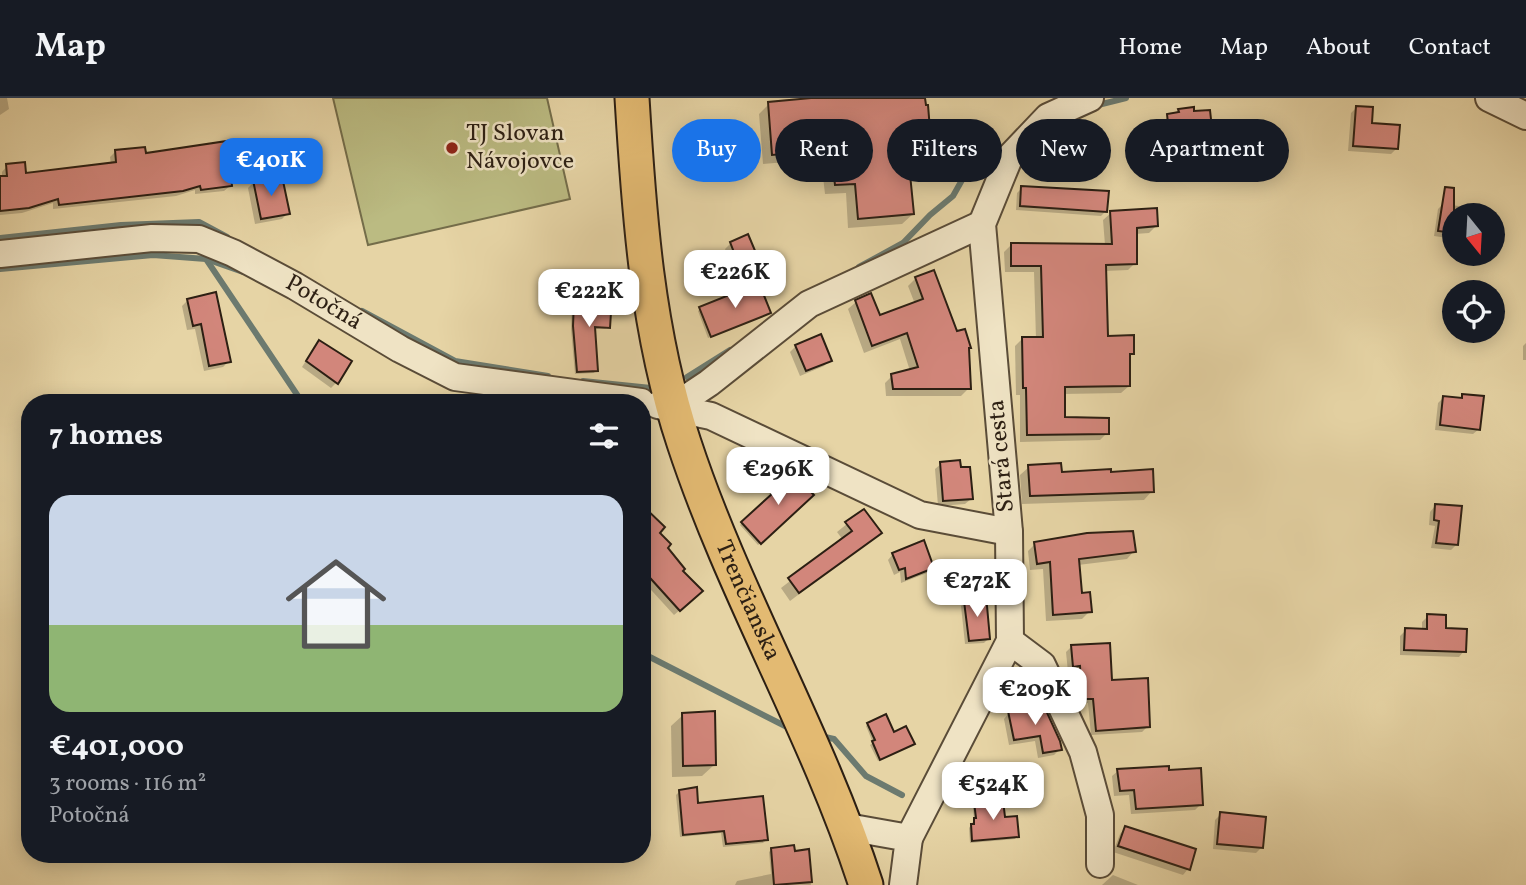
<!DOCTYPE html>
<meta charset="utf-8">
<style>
body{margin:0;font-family:Vollkorn,serif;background:#242831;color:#f1f3f6;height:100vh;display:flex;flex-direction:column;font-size:26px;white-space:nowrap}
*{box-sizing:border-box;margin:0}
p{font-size:23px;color:#9ea1a6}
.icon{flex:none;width:38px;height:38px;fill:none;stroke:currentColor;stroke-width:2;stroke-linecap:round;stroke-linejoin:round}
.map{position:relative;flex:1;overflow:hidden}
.side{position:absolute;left:21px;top:296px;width:630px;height:469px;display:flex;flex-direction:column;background:#171b24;border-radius:28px;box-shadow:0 4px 18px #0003}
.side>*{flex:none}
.guide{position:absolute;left:672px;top:21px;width:665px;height:63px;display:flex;gap:14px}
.needle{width:46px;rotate:162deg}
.tools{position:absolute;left:1442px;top:105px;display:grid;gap:14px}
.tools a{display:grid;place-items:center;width:63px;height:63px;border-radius:50%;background:#171b24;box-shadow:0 4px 18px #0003;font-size:35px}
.price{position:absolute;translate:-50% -60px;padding:0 16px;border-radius:14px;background:#fff;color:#222;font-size:23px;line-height:46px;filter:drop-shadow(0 2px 4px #0008)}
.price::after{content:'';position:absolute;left:50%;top:42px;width:21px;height:16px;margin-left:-10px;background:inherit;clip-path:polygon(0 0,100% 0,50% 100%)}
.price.on{background:#1a73e8;color:#fff}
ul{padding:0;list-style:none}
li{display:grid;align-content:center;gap:14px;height:371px;padding:0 28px}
li span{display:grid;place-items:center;height:217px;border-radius:21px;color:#555}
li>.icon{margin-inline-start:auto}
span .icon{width:126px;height:126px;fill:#fffc;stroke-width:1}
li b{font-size:30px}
h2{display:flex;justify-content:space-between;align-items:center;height:84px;padding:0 28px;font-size:30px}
.chip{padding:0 24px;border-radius:32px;background:#171b24;box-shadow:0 4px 18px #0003;font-size:24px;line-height:63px}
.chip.on{background:#1a73e8;color:#fff}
header{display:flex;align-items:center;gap:42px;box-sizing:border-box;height:98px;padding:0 35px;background:#171b24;border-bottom:2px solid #363941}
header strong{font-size:33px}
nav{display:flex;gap:38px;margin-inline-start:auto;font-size:24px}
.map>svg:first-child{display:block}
</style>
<header>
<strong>Map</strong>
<nav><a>Home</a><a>Map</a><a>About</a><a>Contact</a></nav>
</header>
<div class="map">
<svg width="1526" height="787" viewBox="0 0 1526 787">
<rect width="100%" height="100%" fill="#e6d4a5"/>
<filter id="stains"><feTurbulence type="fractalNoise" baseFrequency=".00286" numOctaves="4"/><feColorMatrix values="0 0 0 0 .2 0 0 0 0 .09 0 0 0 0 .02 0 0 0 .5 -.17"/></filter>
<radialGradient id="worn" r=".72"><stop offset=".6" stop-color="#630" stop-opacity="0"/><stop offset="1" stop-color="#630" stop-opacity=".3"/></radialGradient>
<polygon fill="#bbbb82" stroke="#746d4a" stroke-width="2" points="333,0 547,0 570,101 368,147"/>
<g fill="#0003">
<polygon points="0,0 7,0 9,11 0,17"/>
<polygon points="801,0 923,0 930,44 919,54 906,55 913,116 902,126 848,130 846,95 825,96 821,61 763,66 759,16 769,6 801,4"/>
<polygon points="1356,10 1370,26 1397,50 1391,56 1348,53 1351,15"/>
<polygon points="1179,12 1211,40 1205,45 1165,49 1163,23"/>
<polygon points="116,53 144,57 230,88 224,93 195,96 195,92 176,98 53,111 53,105 22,115 0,117 0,80 2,80 2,74 7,68 25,77 111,67 110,59"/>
<polygon points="254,84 288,115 282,121 255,126 248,90"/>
<polygon points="1022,90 1106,113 1101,118 1016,112 1017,95"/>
<polygon points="1443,106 1482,111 1481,117 1454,117 1454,141 1434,138 1438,111"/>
<polygon points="1111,115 1156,128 1149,135 1135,136 1135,165 1128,172 1105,173 1106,239 1132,256 1128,260 1129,288 1121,295 1063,296 1063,320 1107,335 1100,342 1020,344 1020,297 1016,297 1015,248 1022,241 1036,241 1034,174 1005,174 1004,154 1011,147 1105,147 1103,122"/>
<polygon points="731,145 759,167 753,173 737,179 725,151"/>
<polygon points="916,180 969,290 961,298 886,298 885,285 892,278 910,273 900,241 864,255 848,211 856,204 879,220 915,206 908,188"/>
<polygon points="579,199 608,229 605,231 593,231 596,272 594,275 575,276 571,231 572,207 576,205"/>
<polygon points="188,202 229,263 223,269 204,273 195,231 187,232 182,208"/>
<polygon points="700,211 769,215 708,240 698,213"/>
<polygon points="1526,245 1526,262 1523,262 1523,248"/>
<polygon points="796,248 830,262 824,268 800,278 790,254"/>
<polygon points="314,250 337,284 331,290 302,269"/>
<polygon points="1463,297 1479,331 1473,336 1435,332 1438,305 1443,300 1459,301"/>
<polygon points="396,300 404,304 391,304"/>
<polygon points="941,366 971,401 965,406 938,408 935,371"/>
<polygon points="1029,369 1060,376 1109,376 1152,393 1144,402 1022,406 1020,377"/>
<polygon points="789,375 812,397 758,447 740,427 772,398 768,394"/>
<polygon points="1435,408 1457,446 1451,452 1431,450 1435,428 1429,427 1430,414"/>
<polygon points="863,413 880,435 790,503 781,490 843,442 837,434"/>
<polygon points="642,422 657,435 695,499 674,517 642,482"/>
<polygon points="1035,446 1134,453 1127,461 1078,467 1081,496 1090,513 1082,521 1046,523 1043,471 1030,472 1028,453"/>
<polygon points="893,456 932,470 927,475 901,485 900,474 894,477 888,462"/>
<polygon points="965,504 988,541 984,545 965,546 961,508"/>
<polygon points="1428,518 1464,553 1459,559 1400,557 1400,538 1406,532 1422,533 1422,524"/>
<polygon points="1072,548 1111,584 1148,628 1142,634 1091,637 1088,605 1077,606 1074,573 1068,574 1066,554"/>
<polygon points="1009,615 1060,651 1054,657 1038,660 1035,643 1009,647 1004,621"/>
<polygon points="683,617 714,667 702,678 672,679 671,628"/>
<polygon points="868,626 913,646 878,663 870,647 873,645 866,628"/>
<polygon points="1118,673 1168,674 1201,706 1195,712 1131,716 1129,697 1114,698 1112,678"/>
<polygon points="680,693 697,707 766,742 763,745 723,749 721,735 680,739 676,697"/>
<polygon points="975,706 1003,721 1017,738 1015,741 970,745 969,730 974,722 973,708"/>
<polygon points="1221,716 1262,749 1256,755 1213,751 1215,722"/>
<polygon points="1125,730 1188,771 1183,777 1113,754 1120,736"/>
<polygon points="771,752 793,755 807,753 811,787 735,787 737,783 771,776 769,754"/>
<polygon points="1113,777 1138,787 1102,787"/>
</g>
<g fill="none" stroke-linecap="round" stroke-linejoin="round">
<g stroke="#6c7a6f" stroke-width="6">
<polyline points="1094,8 1126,0"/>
<polyline points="1032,54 1070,22"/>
<polyline points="0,140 121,127 199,124 227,139"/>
<polyline points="206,161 302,304"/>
<polyline points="859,169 903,145 930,117 953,98 975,59 995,47"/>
<polyline points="0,171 153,157 206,161 243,174"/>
<polyline points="362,213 455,263 548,278"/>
<polyline points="687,279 730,252"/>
<polyline points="583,283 651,290"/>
<polyline points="642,555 785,628"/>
<polyline points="825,639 834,641 866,678 902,697"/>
</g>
</g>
<g fill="#d2867b" stroke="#2c1f13" stroke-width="2">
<polygon points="811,0 925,0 926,7 928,7 931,44 907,46 914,116 858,121 855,86 835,87 831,52 772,57 768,4"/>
<polygon points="1356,8 1373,9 1372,25 1400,27 1398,51 1353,48"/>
<polygon points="1194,9 1194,13 1210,12 1213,40 1170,44 1167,16 1179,14 1178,11"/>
<polygon points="227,43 232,88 201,92 200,88 183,93 59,107 58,101 29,110 0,113 0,78 7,78 6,66 25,64 26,75 116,64 115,52 145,49 146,55"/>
<polygon points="273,78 275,85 283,83 290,116 261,121 253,82"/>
<polygon points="1021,88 1109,93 1107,114 1020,108"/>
<polygon points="1445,89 1454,90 1454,135 1438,133"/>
<polygon points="1157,110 1158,128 1137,130 1137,166 1106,167 1108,238 1134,237 1134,256 1130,256 1130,288 1065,289 1065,319 1109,320 1109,336 1027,337 1026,290 1023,290 1022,239 1043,239 1041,168 1011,168 1011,145 1112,146 1110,113"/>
<polygon points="748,136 761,167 742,175 730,144"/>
<polygon points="934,172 957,233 965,231 971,250 969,250 971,291 893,291 891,276 918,269 907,235 872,248 855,202 871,195 880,217 923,201 915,179"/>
<polygon points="759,185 771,215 711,239 699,209"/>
<polygon points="216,194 231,264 209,268 201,226 193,228 187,201"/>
<polygon points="578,197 612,199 610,230 595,229 598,273 577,274 573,228 574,203 578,204"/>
<polygon points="821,236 832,263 806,273 795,247"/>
<polygon points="319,242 352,263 338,286 306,263"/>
<polygon points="1462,296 1484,298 1480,332 1440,327 1443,298 1462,300"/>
<polygon points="960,362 961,369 970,369 973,401 943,403 940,364"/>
<polygon points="1061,365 1062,374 1111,371 1111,374 1153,371 1154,394 1030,398 1028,367"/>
<polygon points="789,372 814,397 761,446 741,424 773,395 769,391"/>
<polygon points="1435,406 1462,408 1458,447 1436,445 1439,423 1434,422"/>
<polygon points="642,407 665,429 660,435 671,446 668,450 685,471 683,473 703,493 680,513 642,471"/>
<polygon points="864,411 882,435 799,495 788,480 852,433 845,424"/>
<polygon points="1133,433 1136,454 1079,461 1082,495 1090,494 1092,514 1053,517 1050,464 1037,466 1034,444 1087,435"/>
<polygon points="924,442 934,470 906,481 905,470 899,472 892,455"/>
<polygon points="986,497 990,541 969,543 964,503"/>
<polygon points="1427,516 1446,517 1446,530 1467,531 1466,554 1404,552 1405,530 1427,531"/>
<polygon points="1110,545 1112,582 1148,580 1150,629 1096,633 1093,601 1082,601 1080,568 1073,569 1071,547"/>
<polygon points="1044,608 1060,643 1062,652 1043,655 1040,638 1014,642 1008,613"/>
<polygon points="715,613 716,667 683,668 682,615"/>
<polygon points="886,616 894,634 906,628 915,646 880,662 872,643 875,642 867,625"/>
<polygon points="1169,668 1169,672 1201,670 1203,707 1136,711 1134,692 1120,693 1117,671"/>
<polygon points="697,689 698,705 763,698 768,742 726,746 724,733 683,737 679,692"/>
<polygon points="1003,702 1005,719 1017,718 1019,739 972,743 971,726 974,726 974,720 976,720 974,704"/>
<polygon points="1220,714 1266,719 1263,750 1217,746"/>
<polygon points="1125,728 1196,751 1190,772 1118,748"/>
<polygon points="794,747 795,753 809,751 812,784 774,787 771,750"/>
</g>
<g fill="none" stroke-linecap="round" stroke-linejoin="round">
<defs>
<g id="minor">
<polyline points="1489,0 1526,18"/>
<path id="s1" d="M0,156L152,140L199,141L233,155L295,188L400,251L455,279L641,304"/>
<polyline points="658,307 711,318 920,417 1009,434"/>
<polyline points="673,309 709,285 809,206 982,126"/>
<polyline points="1010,543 1042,567 1083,654 1100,717 1100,766"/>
<polyline points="847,729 909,740 903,787"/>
<polyline points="909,740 1010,543 1009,434 982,126 1009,60 1048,19 1090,0"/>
</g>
<g id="major">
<path id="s2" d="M632,0C639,116 647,234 684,345C734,497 817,635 866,787"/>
</g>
</defs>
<use href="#minor" stroke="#5a4c38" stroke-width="30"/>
<use href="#major" stroke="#2c1f13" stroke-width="37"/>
<use href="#minor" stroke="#efe3c4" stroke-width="26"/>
<use href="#major" stroke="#e3ba72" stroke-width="33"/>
</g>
<circle fill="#8f2418" stroke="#efe3c4" stroke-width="2.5" cx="452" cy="50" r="7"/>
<g text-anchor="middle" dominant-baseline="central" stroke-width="5" stroke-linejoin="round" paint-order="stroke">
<g font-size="24" fill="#2c1f13" stroke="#efe3c4" text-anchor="start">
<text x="466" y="36">TJ Slovan<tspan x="466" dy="28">Návojovce</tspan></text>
</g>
<g font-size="24" fill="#2c1f13" stroke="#efe3c4">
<text stroke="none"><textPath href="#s1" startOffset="340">Potočná</textPath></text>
<text transform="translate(1002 358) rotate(-95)">Stará cesta</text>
<text stroke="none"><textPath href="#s2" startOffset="520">Trenčianska</textPath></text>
</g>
</g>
<rect width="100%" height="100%" filter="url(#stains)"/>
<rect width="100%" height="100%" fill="url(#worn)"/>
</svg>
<div class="tools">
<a><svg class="needle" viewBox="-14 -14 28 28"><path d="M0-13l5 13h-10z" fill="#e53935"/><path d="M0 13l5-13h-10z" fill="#9ea1a6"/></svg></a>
<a><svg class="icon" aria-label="locate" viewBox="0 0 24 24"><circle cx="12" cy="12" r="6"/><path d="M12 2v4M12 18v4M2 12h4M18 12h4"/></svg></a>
</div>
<b class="price on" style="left:271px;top:100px">€401K</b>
<b class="price" style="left:735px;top:212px">€226K</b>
<b class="price" style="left:589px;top:231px">€222K</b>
<b class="price" style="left:778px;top:409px">€296K</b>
<b class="price" style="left:977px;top:521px">€272K</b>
<b class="price" style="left:1035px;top:629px">€209K</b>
<b class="price" style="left:993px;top:724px">€524K</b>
<div class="guide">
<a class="chip on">Buy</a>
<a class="chip">Rent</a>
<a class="chip">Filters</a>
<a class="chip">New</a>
<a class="chip">Apartment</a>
</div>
<section class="side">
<h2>7 homes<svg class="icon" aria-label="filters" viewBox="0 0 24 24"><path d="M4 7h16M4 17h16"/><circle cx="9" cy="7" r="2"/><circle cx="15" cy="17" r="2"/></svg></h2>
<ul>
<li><span style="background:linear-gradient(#c9d6e8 60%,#8fb573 0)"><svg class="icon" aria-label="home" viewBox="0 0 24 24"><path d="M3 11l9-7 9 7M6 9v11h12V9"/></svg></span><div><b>€401,000</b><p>3 rooms · 116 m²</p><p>Potočná</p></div></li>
</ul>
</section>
</div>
